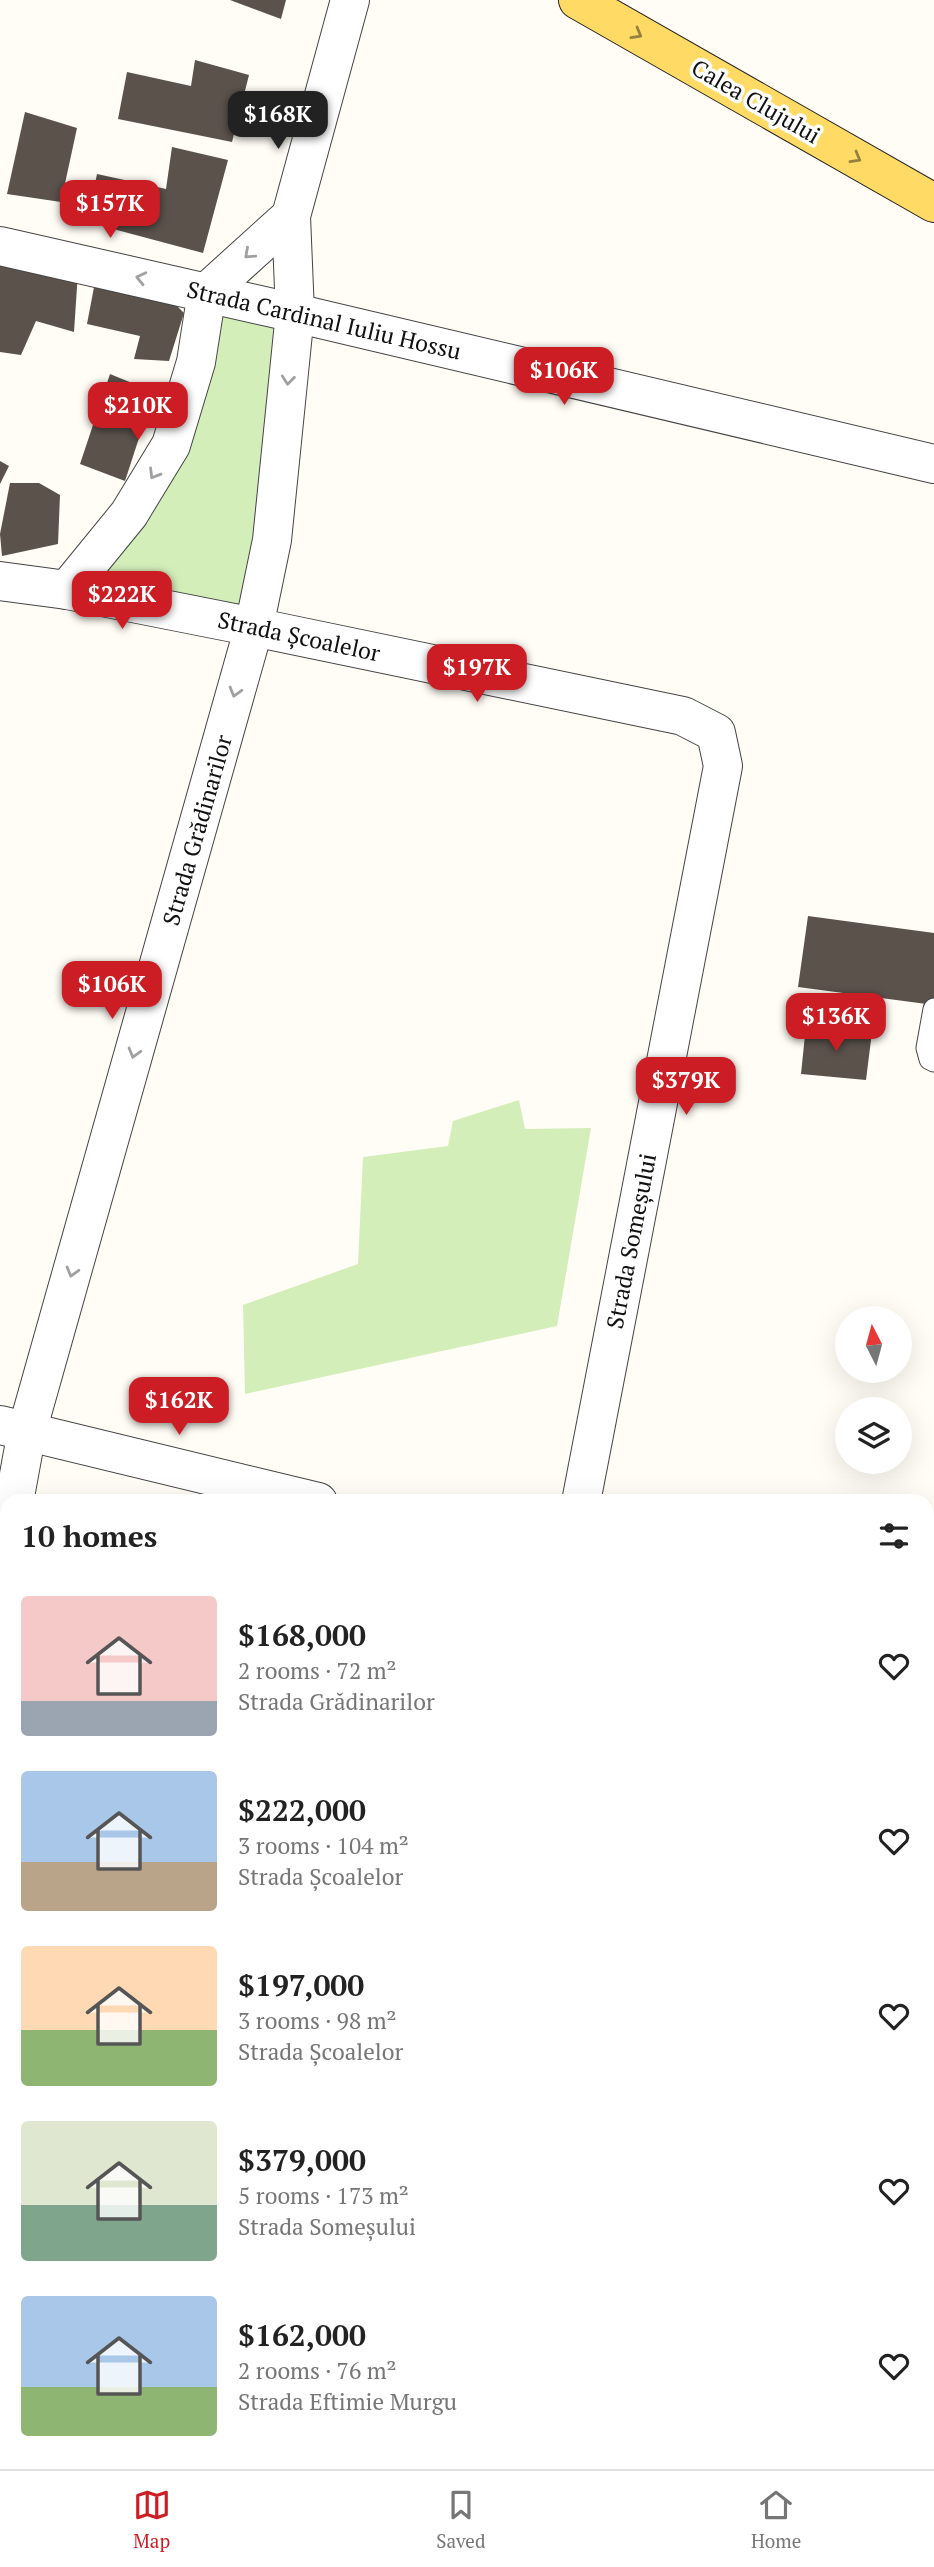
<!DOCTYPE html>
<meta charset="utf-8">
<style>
body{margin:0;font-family:"PT Serif",serif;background:#f2f2f2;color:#222;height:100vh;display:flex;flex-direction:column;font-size:26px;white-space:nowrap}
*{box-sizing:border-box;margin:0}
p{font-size:23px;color:#767676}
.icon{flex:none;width:38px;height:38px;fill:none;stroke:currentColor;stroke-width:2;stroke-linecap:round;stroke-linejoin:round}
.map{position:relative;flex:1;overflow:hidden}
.details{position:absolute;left:0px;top:1494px;width:934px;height:975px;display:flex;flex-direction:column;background:#fff;border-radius:21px 21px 0 0;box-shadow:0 7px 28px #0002}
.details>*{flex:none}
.needle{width:46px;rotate:354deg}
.tools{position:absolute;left:835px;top:1306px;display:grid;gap:14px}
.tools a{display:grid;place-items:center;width:77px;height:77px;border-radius:50%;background:#fff;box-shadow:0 7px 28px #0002;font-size:35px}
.price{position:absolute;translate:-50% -60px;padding:0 16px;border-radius:14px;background:#cd1d24;color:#fff;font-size:23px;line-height:46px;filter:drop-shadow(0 2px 4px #0008)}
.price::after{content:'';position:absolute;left:50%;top:42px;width:21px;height:16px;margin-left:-10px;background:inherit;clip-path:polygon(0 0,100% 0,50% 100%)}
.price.on{background:#222;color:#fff}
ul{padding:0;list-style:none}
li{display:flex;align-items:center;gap:21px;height:175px;padding:0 21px}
li span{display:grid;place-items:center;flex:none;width:196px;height:140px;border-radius:7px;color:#555}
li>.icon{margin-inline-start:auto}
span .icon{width:84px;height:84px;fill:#fffc;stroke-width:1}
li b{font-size:30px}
h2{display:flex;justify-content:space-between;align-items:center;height:84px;padding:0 21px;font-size:30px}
.tabs{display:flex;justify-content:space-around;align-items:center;height:98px;border-top:2px solid #e0e0e0;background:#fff;font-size:19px;color:#767676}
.tabs a{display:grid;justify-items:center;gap:4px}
.tabs .on{color:#cd1d24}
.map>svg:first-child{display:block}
</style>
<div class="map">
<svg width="934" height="2469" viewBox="0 0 934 2469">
<rect width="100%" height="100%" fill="#fffdf5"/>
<g fill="#d4eeba">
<polygon points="207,292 295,313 254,627 67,590 129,514"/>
<polygon points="519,1100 525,1129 591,1128 557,1326 245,1394 243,1305 358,1264 363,1157 448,1146 453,1121"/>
</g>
<g fill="#5b524c">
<polygon points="230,0 286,0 281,19"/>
<polygon points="195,60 249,75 232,142 118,119 127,72 191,86"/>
<polygon points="25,112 77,128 61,202 7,194"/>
<polygon points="172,147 228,160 203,253 87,222 97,174 166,189"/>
<polygon points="0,257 78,272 74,332 36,321 21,355 0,352"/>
<polygon points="95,282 170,299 184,313 169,361 134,359 140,336 87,324"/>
<polygon points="110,374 154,392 125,481 80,464"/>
<polygon points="0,461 9,466 0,484"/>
<polygon points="10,483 39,483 60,495 58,544 2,556 0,534"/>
<polygon points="808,916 934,933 934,1005 798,987"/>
<polygon points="806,1025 872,1032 866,1080 801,1074"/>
</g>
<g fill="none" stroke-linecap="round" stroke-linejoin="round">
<defs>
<polyline id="service" points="934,1009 927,1048 930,1059 934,1061"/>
<g id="minor">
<polyline points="0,246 295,313 934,464"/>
<polyline points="0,581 67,590 254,627 683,716 716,733 723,766 581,1502"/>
<polyline points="67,590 129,514 171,445 196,362 207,292 291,216"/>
<polyline points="0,1425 318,1502"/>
<polyline points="14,1502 27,1431 254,627 272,540 295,313 291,216 350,0"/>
<polyline points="0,1576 7,1538"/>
<polyline points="928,1640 934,1642"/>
<polyline points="928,2299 934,2300"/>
<polyline points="0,2312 7,2314"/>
<polyline points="696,2462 727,2469"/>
</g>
<g id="secondary">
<polyline points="928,2078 934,2029"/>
<polyline points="876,2469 877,2462"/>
</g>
<polyline id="primary" points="578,0 934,203"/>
</defs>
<use href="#service" stroke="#444" stroke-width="23"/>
<use href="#minor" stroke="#444" stroke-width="40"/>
<use href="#secondary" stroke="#333" stroke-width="40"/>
<use href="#primary" stroke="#222" stroke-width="40"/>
<use href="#service" stroke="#fff" stroke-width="21"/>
<use href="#minor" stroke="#fff" stroke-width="38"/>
<use href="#secondary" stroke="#fff7b0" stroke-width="38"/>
<use href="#primary" stroke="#ffdb65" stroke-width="38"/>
</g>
<defs><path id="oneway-chevron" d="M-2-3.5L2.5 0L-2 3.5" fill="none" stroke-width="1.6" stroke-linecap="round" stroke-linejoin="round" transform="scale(1.75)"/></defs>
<g stroke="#94803f">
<use href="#oneway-chevron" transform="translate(637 34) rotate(30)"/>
<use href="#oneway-chevron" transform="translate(856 158) rotate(30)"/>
</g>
<g stroke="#a0a0a0">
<use href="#oneway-chevron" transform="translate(249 254) rotate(138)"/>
<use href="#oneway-chevron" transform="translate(141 278) rotate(-167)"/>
<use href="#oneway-chevron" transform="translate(288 380) rotate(96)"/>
<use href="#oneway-chevron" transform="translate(154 474) rotate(121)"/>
<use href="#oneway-chevron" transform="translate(235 692) rotate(106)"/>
<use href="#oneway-chevron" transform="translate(134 1053) rotate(106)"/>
<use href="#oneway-chevron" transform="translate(72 1272) rotate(106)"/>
</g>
<g text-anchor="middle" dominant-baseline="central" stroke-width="7" stroke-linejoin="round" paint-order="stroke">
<g font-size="23" fill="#111" stroke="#fff">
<text transform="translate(756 101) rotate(30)">Calea Clujului</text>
<text transform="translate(324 320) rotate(13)">Strada Cardinal Iuliu Hossu</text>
<text transform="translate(299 636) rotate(12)">Strada Școalelor</text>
<text transform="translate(197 830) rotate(-74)">Strada Grădinarilor</text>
<text transform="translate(631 1241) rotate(-79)">Strada Someșului</text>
</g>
</g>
</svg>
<div class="tools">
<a><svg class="needle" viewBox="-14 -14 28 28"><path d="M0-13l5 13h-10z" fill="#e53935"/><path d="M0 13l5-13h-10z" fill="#767676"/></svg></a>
<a><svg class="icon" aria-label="layers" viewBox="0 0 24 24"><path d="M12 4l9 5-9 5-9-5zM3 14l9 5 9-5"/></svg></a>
</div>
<b class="price on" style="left:278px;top:151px">$168K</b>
<b class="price" style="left:110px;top:240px">$157K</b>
<b class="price" style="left:564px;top:407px">$106K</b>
<b class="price" style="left:138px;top:442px">$210K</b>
<b class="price" style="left:122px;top:631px">$222K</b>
<b class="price" style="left:477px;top:704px">$197K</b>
<b class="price" style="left:112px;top:1021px">$106K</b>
<b class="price" style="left:836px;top:1053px">$136K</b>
<b class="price" style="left:686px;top:1117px">$379K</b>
<b class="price" style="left:179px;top:1437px">$162K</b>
<section class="details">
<h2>10 homes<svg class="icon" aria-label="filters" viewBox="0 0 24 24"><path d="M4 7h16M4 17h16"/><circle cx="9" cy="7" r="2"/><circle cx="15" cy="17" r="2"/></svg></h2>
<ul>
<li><span style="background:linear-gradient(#f6c9c9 75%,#9aa5b1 0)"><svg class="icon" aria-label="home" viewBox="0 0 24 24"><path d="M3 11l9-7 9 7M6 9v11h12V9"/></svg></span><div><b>$168,000</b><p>2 rooms · 72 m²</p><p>Strada Grădinarilor</p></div><svg class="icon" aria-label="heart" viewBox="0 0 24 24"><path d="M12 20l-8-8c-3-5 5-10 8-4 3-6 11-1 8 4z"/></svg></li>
<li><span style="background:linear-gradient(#a9c7e8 65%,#b9a48a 0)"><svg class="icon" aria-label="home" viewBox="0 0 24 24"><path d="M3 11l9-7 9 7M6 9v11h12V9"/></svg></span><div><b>$222,000</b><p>3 rooms · 104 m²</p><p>Strada Școalelor</p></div><svg class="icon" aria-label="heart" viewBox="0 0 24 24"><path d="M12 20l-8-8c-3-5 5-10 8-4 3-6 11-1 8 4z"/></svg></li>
<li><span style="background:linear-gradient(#ffd9b3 60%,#8fb573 0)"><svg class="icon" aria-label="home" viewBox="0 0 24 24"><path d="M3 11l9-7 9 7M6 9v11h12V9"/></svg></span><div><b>$197,000</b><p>3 rooms · 98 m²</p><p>Strada Școalelor</p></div><svg class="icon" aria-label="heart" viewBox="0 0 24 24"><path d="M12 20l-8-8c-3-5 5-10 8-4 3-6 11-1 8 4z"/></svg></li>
<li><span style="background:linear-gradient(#dfe7d0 60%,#7fa58c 0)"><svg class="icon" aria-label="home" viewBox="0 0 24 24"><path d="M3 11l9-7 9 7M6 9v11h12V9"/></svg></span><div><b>$379,000</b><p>5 rooms · 173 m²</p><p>Strada Someșului</p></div><svg class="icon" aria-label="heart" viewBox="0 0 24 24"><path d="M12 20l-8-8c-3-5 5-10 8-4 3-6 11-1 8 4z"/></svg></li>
<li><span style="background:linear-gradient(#a9c7e8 65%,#8fb573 0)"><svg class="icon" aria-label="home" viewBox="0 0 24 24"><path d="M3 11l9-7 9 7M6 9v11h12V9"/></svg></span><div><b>$162,000</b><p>2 rooms · 76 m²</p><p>Strada Eftimie Murgu</p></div><svg class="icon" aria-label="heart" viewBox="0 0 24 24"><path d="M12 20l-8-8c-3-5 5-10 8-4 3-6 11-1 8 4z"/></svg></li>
</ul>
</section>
</div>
<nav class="tabs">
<a class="on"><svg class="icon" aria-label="map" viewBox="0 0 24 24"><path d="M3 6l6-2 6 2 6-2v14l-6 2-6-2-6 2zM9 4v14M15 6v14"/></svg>Map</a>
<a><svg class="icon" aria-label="saved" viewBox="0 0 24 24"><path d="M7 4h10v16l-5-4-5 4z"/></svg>Saved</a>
<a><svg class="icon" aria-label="home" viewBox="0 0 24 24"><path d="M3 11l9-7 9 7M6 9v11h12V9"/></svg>Home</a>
</nav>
